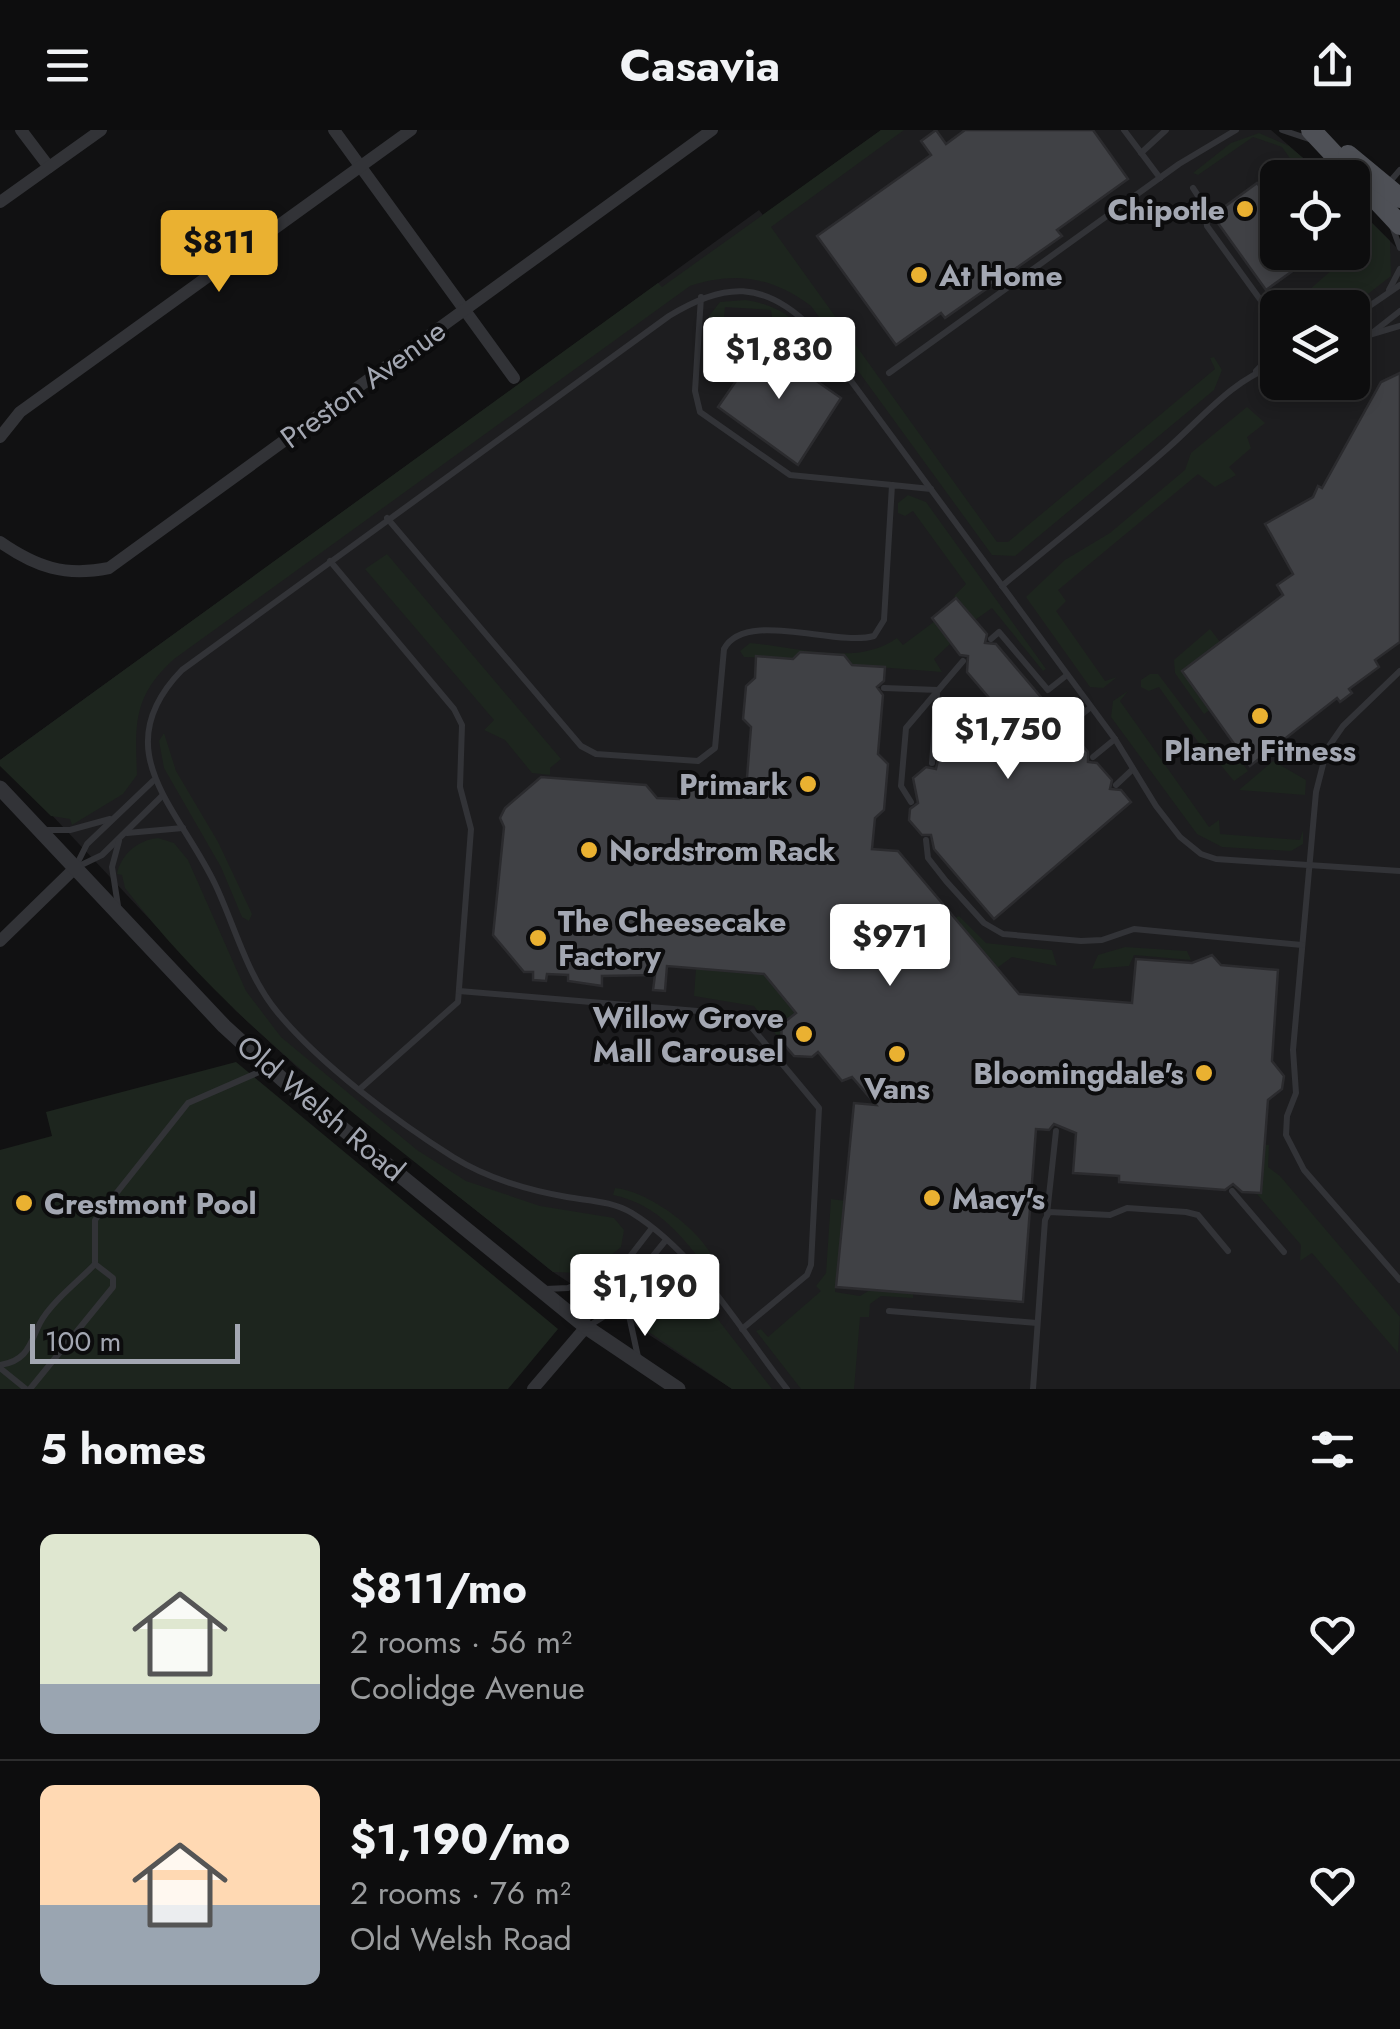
<!DOCTYPE html>
<meta charset="utf-8">
<style>
body{margin:0;font-family:Jost,sans-serif;background:#161617;color:#f1f3f6;height:100vh;display:flex;flex-direction:column;font-size:38px;white-space:nowrap}
*{box-sizing:border-box;margin:0}
p{font-size:32px;color:#9a9c9e}
.icon{flex:none;width:55px;height:55px;fill:none;stroke:currentColor;stroke-width:2;stroke-linecap:round;stroke-linejoin:round}
.map{position:relative;height:1259px;overflow:hidden}
.panel{display:flex;flex-direction:column;background:#0d0d0e;flex:1}
.panel>*{flex:none}
.fabs{position:absolute;left:1260px;top:30px;display:grid;gap:20px}
.fabs a{display:grid;place-items:center;width:110px;height:110px;border-radius:15px;background:#0d0d0e;box-shadow:0 5px 15px #0003,0 0 0 2px #2d2d2e;font-size:50px}
.scale{position:absolute;left:30px;bottom:25px;width:210px;box-sizing:border-box;padding-left:10px;border:5px solid #a3a7b2;border-top:0;font-size:28px;line-height:35px;white-space:nowrap;color:#a3a7b2;-webkit-text-stroke:8px #0c0c0d;paint-order:stroke}
.price{position:absolute;translate:-50% -85px;padding:0 22px;border-radius:10px;background:#fff;color:#222;font-size:32px;line-height:65px;filter:drop-shadow(0 2px 5px #0008)}
.price::after{content:'';position:absolute;left:50%;top:60px;width:30px;height:22px;margin-left:-15px;background:inherit;clip-path:polygon(0 0,100% 0,50% 100%)}
.price.active{background:#eab131;color:#111}
ul{padding:0;list-style:none}
li{display:flex;align-items:center;gap:30px;height:250px;padding:0 40px}
li+li{border-top:2px solid #2d2d2e}
li span{display:grid;place-items:center;flex:none;width:280px;height:200px;border-radius:15px;color:#555}
li>.icon{margin-inline-start:auto}
span .icon{width:120px;height:120px;fill:#fffc;stroke-width:1}
li b{font-size:42px}
h2{display:flex;justify-content:space-between;align-items:center;height:120px;padding:0 40px;font-size:42px}
header{display:flex;justify-content:space-between;align-items:center;height:130px;padding:0 40px;background:#0d0d0e;font-size:45px;font-weight:700}
.map>svg:first-child{display:block}
</style>
<header><svg class="icon" aria-label="menu" viewBox="0 0 24 24"><path d="M4 6h16M4 12h16M4 18h16"/></svg>Casavia<svg class="icon" aria-label="share" viewBox="0 0 24 24"><path d="M12 15V3M7 8l5-5 5 5M5 13v7h14v-7"/></svg></header>
<div class="map">
<svg width="1400" height="1259" viewBox="0 0 1400 1259">
<rect width="100%" height="100%" fill="#111112"/>
<path fill="#1d1d1f" fill-rule="evenodd" d="M881,0H1271L1325,47L1278,48V122H1352L1353,74L1400,121V1259H732L553,1142L298,938L236,881L0,630L759,80L763,85ZM1278,178H1352V252H1278Z"/>
<g fill="#1d251e">
<path d="M881,0H904L771,97L997,412H1008L1215,239L1210,228L1214,227L1222,240L1214,260L1015,426L992,425L811,176C772,147 736,141 690,156L174,529C133,566 135,594 137,645L123,664L72,695L70,689L51,686L0,636V630L658,153L662,157Z"/>
<polygon points="1259,3 1289,16 1325,47 1303,47 1282,17 1253,7 1198,45 1193,43 1231,13"/>
<polygon points="1353,74 1390,111 1391,146 1351,177 1290,177 1359,116 1353,106"/>
<path d="M745,170C770,173 801,187 807,213L800,214L773,194L771,180L725,177L724,188L711,189L709,227L720,231L705,248L709,186L720,172Z"/>
<polygon points="1247,277 1265,293 1247,307 1251,318 1229,337 1236,345 1215,357 1198,344 1058,460 1066,471 1056,481 1105,551 1117,547 1103,558 1090,557 1026,467 1065,430 1110,403 1185,340 1191,323"/>
<polygon points="908,365 926,372 1046,539 1043,541 992,478 975,490 954,466 966,454 913,381 905,386 898,383 898,373"/>
<polygon points="387,424 561,629 550,638 550,645 532,643 505,610 484,600 494,590 365,439"/>
<path d="M935,491L953,511L934,529L942,542L852,535L844,525L801,522L793,529L744,527L740,521L750,513C796,517 858,537 897,508L903,515Z"/>
<polygon points="1210,499 1220,512 1182,541 1211,579 1204,584 1175,543 1174,530"/>
<polygon points="1150,544 1158,544 1213,617 1221,624 1230,617 1248,641 1234,651 1215,628 1211,630 1159,557 1149,561 1141,557 1141,550"/>
<polygon points="1128,561 1120,571 1209,697 1219,690 1220,704 1300,710 1303,700 1303,714 1291,721 1222,717 1197,704 1111,587 1113,571"/>
<polygon points="164,603 176,641 218,712 252,784 249,791 242,787 221,737 164,638 159,611"/>
<polygon points="1273,631 1306,650 1305,665 1239,660"/>
<path d="M158,708L174,713L188,730L246,861L281,907L417,1020L466,1051L540,1076L614,1088L624,1100L621,1117L583,1148L580,1143L553,1142C405,1020 243,912 125,758L122,745L117,744C121,724 138,710 158,708Z"/>
<polygon points="959,786 986,813 1052,820 1057,836 1012,827 997,838 953,789"/>
<polygon points="1125,817 1187,821 1191,830 1134,825 1129,836 1092,839 1098,825"/>
<polygon points="696,838 764,844 800,880 781,911 754,876 694,866"/>
<polygon points="236,932 558,1199 508,1259 0,1259 0,1020 52,1006 46,982"/>
<polygon points="1264,1015 1269,1015 1268,1037 1280,1046 1400,1187 1398,1223 1312,1123 1300,1131 1301,1115 1257,1064 1261,1063"/>
<path d="M615,1058C651,1061 715,1109 719,1145L711,1143C683,1108 660,1075 613,1065Z"/>
<polygon points="831,1069 846,1071 835,1162 860,1166 870,1160 913,1163 913,1168 881,1166 870,1174 869,1187 860,1187 854,1259 801,1259 756,1201 761,1199 768,1207 821,1161 816,1156 826,1143"/>
<polygon points="663,1139 682,1143 772,1259 732,1259 646,1200 639,1184 634,1184 640,1165"/>
</g>
<g fill="#404145" stroke="#2b2b2e" stroke-width="2.5">
<polygon points="936,0 946,14 965,0 1093,0 1128,49 1057,100 1062,106 945,188 941,183 896,215 817,106 931,25 921,11"/>
<polygon points="1257,53 1278,80 1278,122 1302,122 1308,130 1266,160 1215,89 1216,83"/>
<polygon points="750,212 759,218 762,213 841,268 798,335 718,277 745,238 736,232"/>
<polygon points="1400,243 1400,512 1375,530 1379,537 1349,559 1352,563 1340,572 1337,568 1250,636 1182,541 1283,465 1277,455 1293,444 1265,394 1313,367 1318,356 1322,358 1381,252"/>
<polygon points="956,468 987,504 985,513 996,514 1062,592 1061,602 1071,602 1088,622 1088,632 1097,633 1112,650 1110,659 1121,660 1131,672 994,789 934,719 931,705 922,705 909,690 910,679 918,673 913,648 926,637 936,639 939,625 997,577 967,542 968,526 960,525 932,488"/>
<polygon points="800,522 844,525 852,535 885,537 884,551 877,557 883,565 878,624 888,634 884,680 875,688 872,719 898,721 1019,864 1132,873 1136,829 1192,833 1212,825 1221,835 1278,840 1272,931 1284,946 1282,959 1268,970 1261,1063 1242,1062 1233,1054 1225,1060 1119,1052 1119,1046 1073,1043 1076,1003 1054,994 1049,1000 1036,999 1023,1172 836,1157 854,973 876,975 852,947 842,951 818,922 812,927 794,926 781,911 782,894 796,883 764,844 667,836 665,861 653,860 655,845 602,846 602,856 568,851 568,845 547,844 546,851 533,850 533,842 524,842 493,805 504,697 500,688 505,678 541,647 646,655 657,668 679,669 680,655 746,660 751,597 743,589 746,556 755,548 756,526 793,529"/>
</g>
<g fill="none" stroke-linecap="round" stroke-linejoin="round">
<g stroke="#323337" stroke-width="6">
<polyline points="1124,0 1160,48"/>
<polyline points="1282,0 1309,9"/>
<polyline points="1141,23 1166,0"/>
<polyline points="1387,55 1400,40"/>
<polyline points="1193,58 1204,75 1207,96 1262,172"/>
<polyline points="1392,96 1400,118"/>
<polyline points="1389,160 1400,139"/>
<polyline points="701,167 695,261 700,282 790,345 892,355"/>
<polyline points="1352,188 1400,155"/>
<polyline points="1372,203 1400,181"/>
<polyline points="1352,210 1400,196"/>
<polyline points="1256,241 1278,218"/>
<polyline points="889,243 1179,34 1236,0"/>
<path d="M387,388L581,616L596,624L698,631L715,618L724,519C745,479 835,517 874,506L884,490L892,355L931,359"/>
<polyline points="330,431 454,579 462,595 460,657 471,699 458,872 361,958"/>
<path d="M1002,456C1057,410 1115,365 1169,317C1204,286 1232,250 1278,234"/>
<polyline points="991,509 999,502 1048,560 1067,545"/>
<polyline points="1400,541 1343,596 1327,619 1316,662 1293,920 1296,963 1287,986 1286,1005 1304,1040 1400,1150"/>
<polyline points="884,558 938,560"/>
<polyline points="1066,597 1091,577"/>
<polyline points="1093,627 1115,609"/>
<polyline points="932,633 937,564"/>
<polyline points="1116,655 1133,639"/>
<polyline points="911,672 901,656 906,598 963,531"/>
<polyline points="44,700 70,700 110,689"/>
<polyline points="127,703 183,698"/>
<polyline points="926,710 928,728 946,751 984,793 1003,804 1081,811 1102,810 1134,799 1302,815"/>
<polyline points="77,734 87,714 153,651"/>
<polyline points="77,737 102,725 162,666"/>
<polyline points="118,776 112,737 119,711"/>
<polyline points="459,861 733,884 743,887 819,978 811,1135 807,1145 742,1199"/>
<polyline points="1232,1061 1284,1122"/>
<polyline points="1047,1084 1056,1001"/>
<polyline points="630,1156 630,1190 638,1227"/>
<polyline points="545,1159 568,1158 622,1135"/>
<polyline points="889,1181 1037,1193"/>
<polyline points="586,1196 590,1178 652,1098"/>
<polyline points="587,1197 603,1187 666,1110"/>
<path d="M0,1235C28,1231 30,1213 40,1193C51,1172 79,1151 95,1134V1090L188,973L266,939"/>
<polyline points="0,1238 26,1259"/>
<polyline points="30,1259 113,1157 113,1148 95,1134"/>
<path d="M787,1259C740,1200 698,1124 632,1083C612,1071 590,1071 567,1067C527,1060 488,1049 453,1027C396,991 321,935 278,883C247,846 235,796 215,754C179,678 104,620 182,540L669,186C724,152 764,150 812,198L1115,609L1156,676L1180,707L1201,724L1216,729L1400,741"/>
<polyline points="1033,1259 1045,1090 1049,1082 1110,1085 1127,1078 1186,1082 1198,1085 1228,1121"/>
</g>
<g stroke="#323337" stroke-width="12">
<polyline points="21,0 49,37"/>
<polyline points="334,0 514,248"/>
<polyline points="0,72 101,0"/>
<polyline points="0,307 20,282 411,0"/>
<path d="M0,412C36,437 65,447 109,438L712,0"/>
<polyline points="0,811 76,737"/>
<polyline points="533,1259 586,1197"/>
</g>
<polyline stroke="#323337" stroke-width="15" points="0,658 224,896 283,950 586,1197 678,1259"/>
<g stroke="#4e5056" stroke-width="20">
<polyline points="1311,0 1400,95"/>
<polyline points="1348,25 1400,68"/>
</g>
</g>
<g fill="#eab131" stroke="#0c0c0d" stroke-width="4">
<circle cx="1245" cy="79" r="10"/>
<circle cx="919" cy="145" r="10"/>
<circle cx="1260" cy="586" r="10"/>
<circle cx="808" cy="654" r="10"/>
<circle cx="589" cy="720" r="10"/>
<circle cx="538" cy="808" r="10"/>
<circle cx="804" cy="904" r="10"/>
<circle cx="897" cy="924" r="10"/>
<circle cx="1204" cy="943" r="10"/>
<circle cx="932" cy="1068" r="10"/>
<circle cx="24" cy="1073" r="10"/>
</g>
<g text-anchor="middle" dominant-baseline="central" stroke-width="8" stroke-linejoin="round" paint-order="stroke">
<g font-size="30" font-weight="bold" fill="#a3a7b2" stroke="#0c0c0d" text-anchor="start">
<text x="1225" y="79" text-anchor="end">Chipotle</text>
<text x="939" y="145">At Home</text>
<text x="1260" y="620" text-anchor="middle">Planet Fitness</text>
<text x="788" y="654" text-anchor="end">Primark</text>
<text x="609" y="720">Nordstrom Rack</text>
<text x="558" y="791">The Cheesecake<tspan x="558" dy="34">Factory</tspan></text>
<text x="784" y="887" text-anchor="end">Willow Grove<tspan x="784" dy="34">Mall Carousel</tspan></text>
<text x="1184" y="943" text-anchor="end">Bloomingdale's</text>
<text x="897" y="958" text-anchor="middle">Vans</text>
<text x="952" y="1068">Macy's</text>
<text x="44" y="1073">Crestmont Pool</text>
</g>
<g font-size="30" fill="#a3a7b2" stroke="#0c0c0d">
<text transform="translate(363 254) rotate(-36)">Preston Avenue</text>
<text transform="translate(321 978) rotate(40)">Old Welsh Road</text>
</g>
</g>
</svg>
<div class="fabs">
<a><svg class="icon" aria-label="locate" viewBox="0 0 24 24"><circle cx="12" cy="12" r="6"/><path d="M12 2v4M12 18v4M2 12h4M18 12h4"/></svg></a>
<a><svg class="icon" aria-label="layers" viewBox="0 0 24 24"><path d="M12 4l9 5-9 5-9-5zM3 14l9 5 9-5"/></svg></a>
</div>
<div class="scale">100 m</div>
<b class="price active" style="left:219px;top:165px">$811</b>
<b class="price" style="left:779px;top:272px">$1,830</b>
<b class="price" style="left:1008px;top:652px">$1,750</b>
<b class="price" style="left:890px;top:859px">$971</b>
<b class="price" style="left:645px;top:1209px">$1,190</b>
</div>
<section class="panel">
<h2>5 homes<svg class="icon" aria-label="filters" viewBox="0 0 24 24"><path d="M4 7h16M4 17h16"/><circle cx="9" cy="7" r="2"/><circle cx="15" cy="17" r="2"/></svg></h2>
<ul>
<li><span style="background:linear-gradient(#dfe7d0 75%,#9aa5b1 0)"><svg class="icon" aria-label="home" viewBox="0 0 24 24"><path d="M3 11l9-7 9 7M6 9v11h12V9"/></svg></span><div><b>$811/mo</b><p>2 rooms · 56 m²</p><p>Coolidge Avenue</p></div><svg class="icon" aria-label="heart" viewBox="0 0 24 24"><path d="M12 20l-8-8c-3-5 5-10 8-4 3-6 11-1 8 4z"/></svg></li>
<li><span style="background:linear-gradient(#ffd9b3 60%,#9aa5b1 0)"><svg class="icon" aria-label="home" viewBox="0 0 24 24"><path d="M3 11l9-7 9 7M6 9v11h12V9"/></svg></span><div><b>$1,190/mo</b><p>2 rooms · 76 m²</p><p>Old Welsh Road</p></div><svg class="icon" aria-label="heart" viewBox="0 0 24 24"><path d="M12 20l-8-8c-3-5 5-10 8-4 3-6 11-1 8 4z"/></svg></li>
</ul>
</section>
